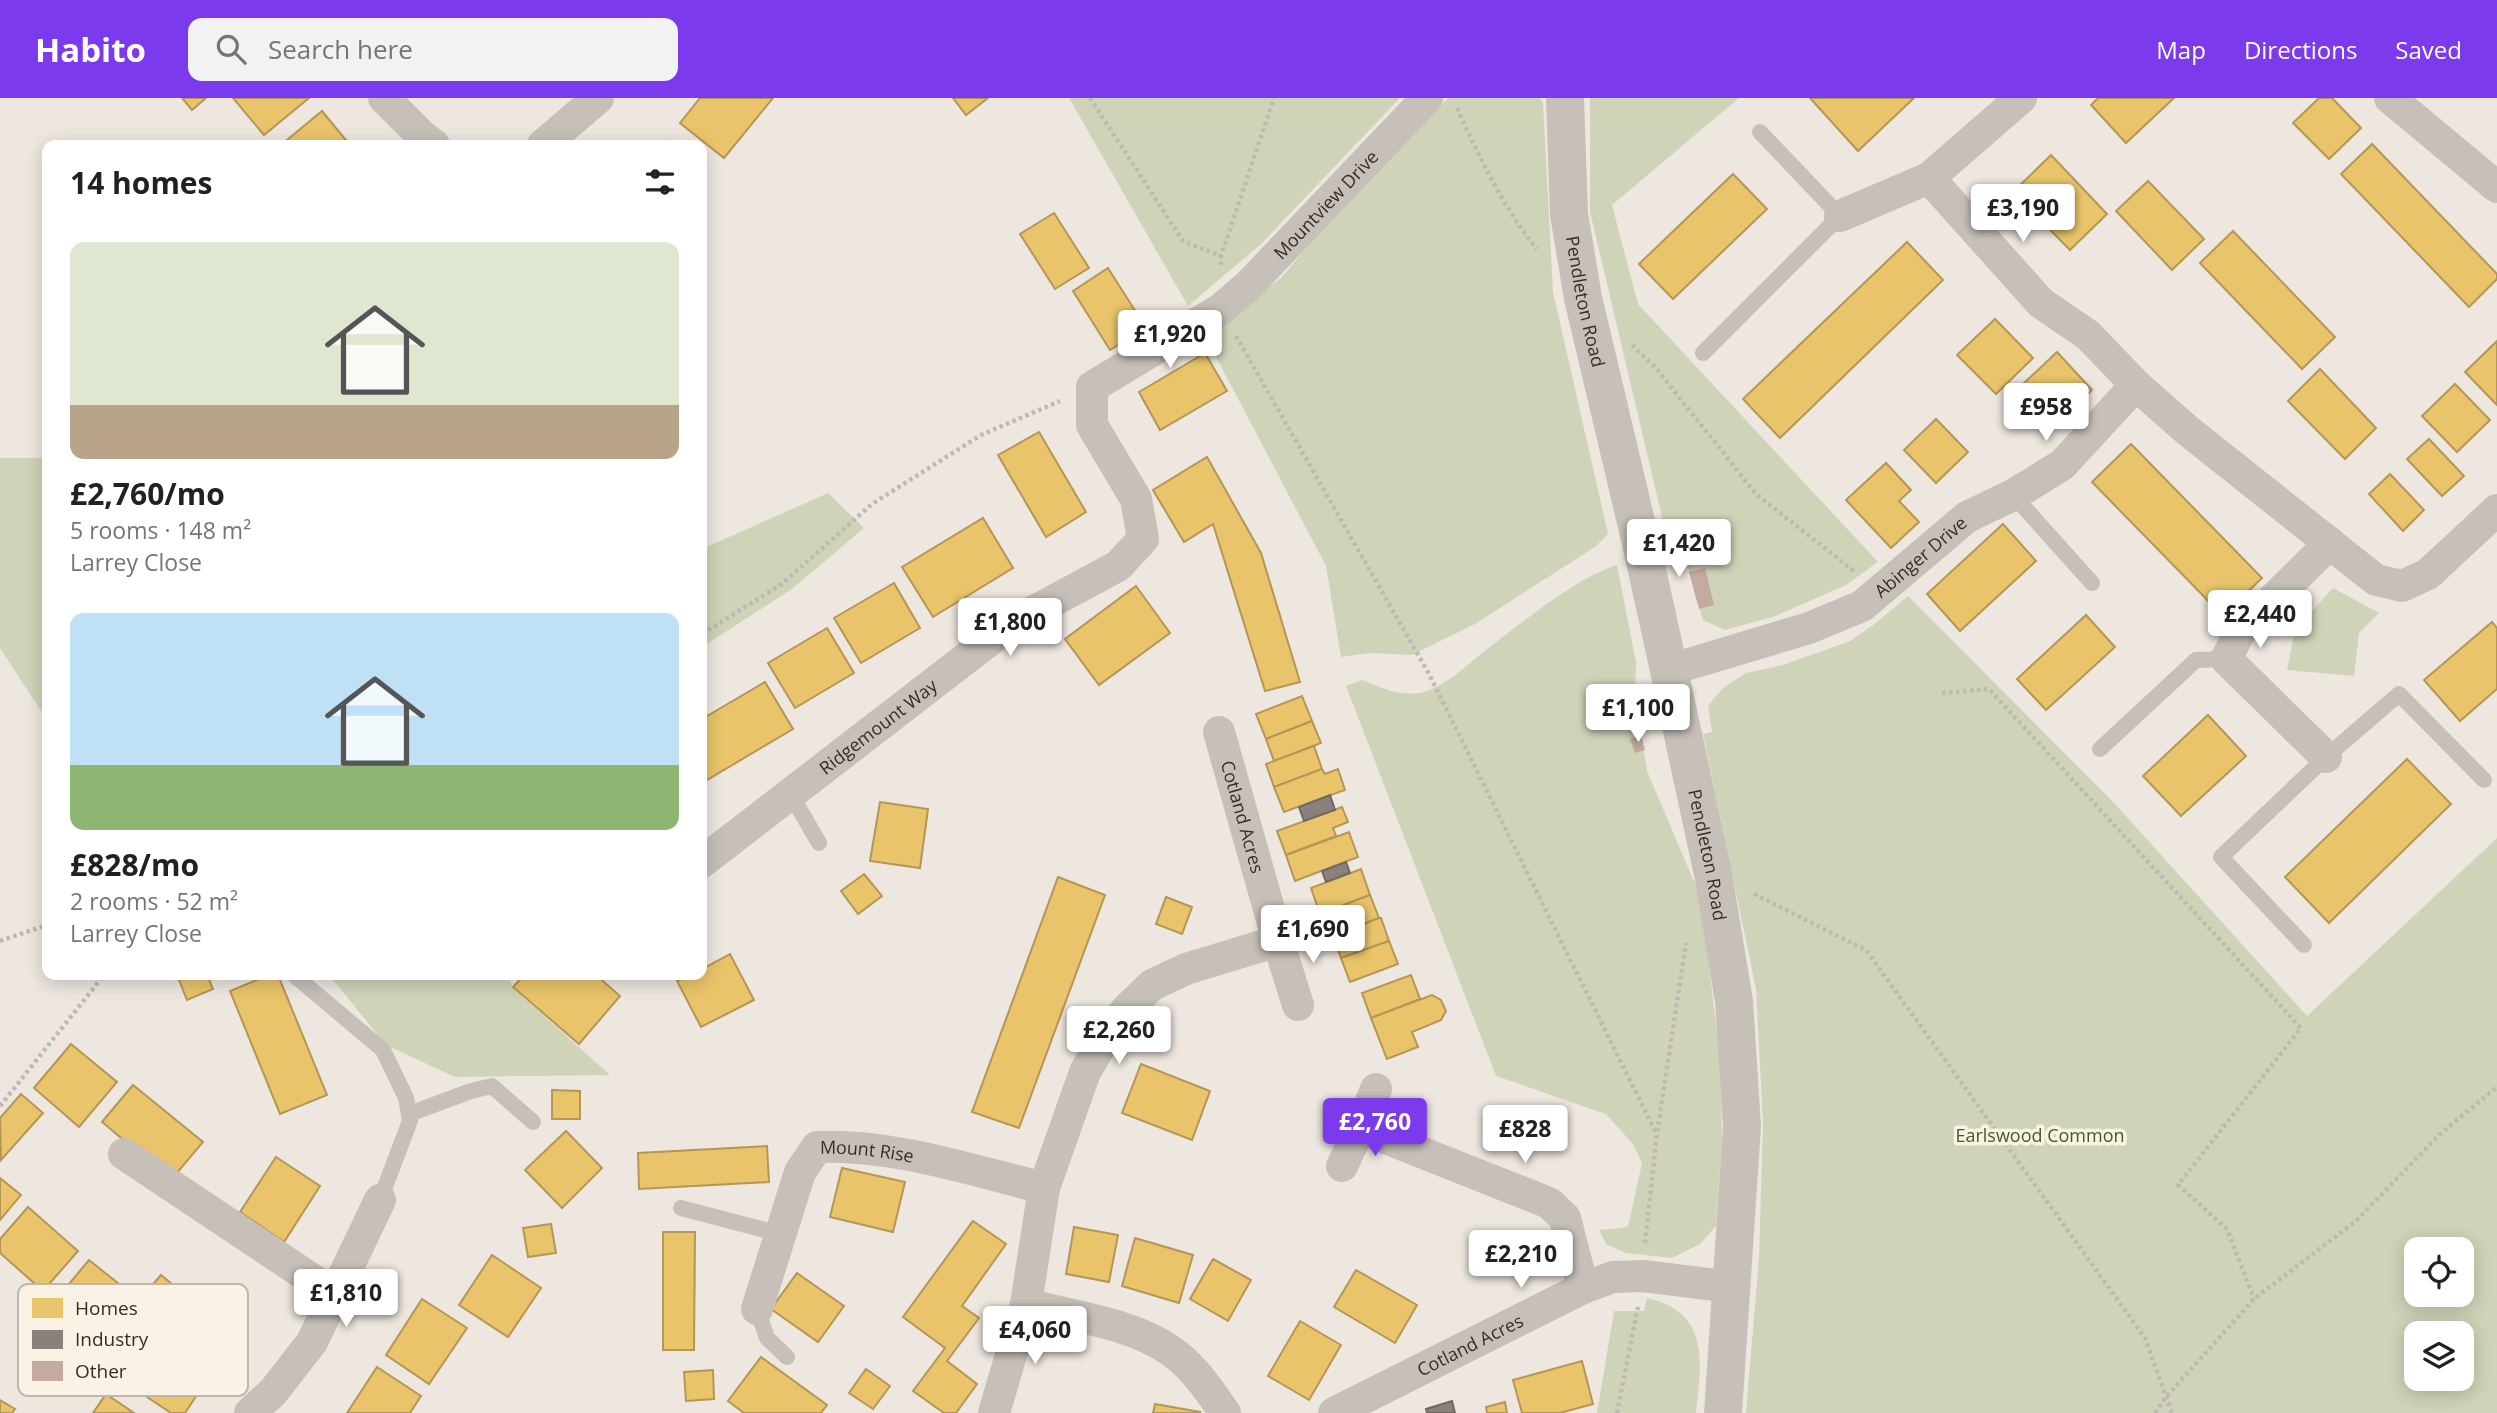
<!DOCTYPE html>
<meta charset="utf-8">
<style>
body{margin:0;font-family:"Open Sans",sans-serif;background:#f2f2f2;color:#202124;height:100vh;display:flex;flex-direction:column;font-size:26px;white-space:nowrap}
*{box-sizing:border-box;margin:0}
p{font-size:23px;color:#757577}
.icon{flex:none;width:38px;height:38px;fill:none;stroke:currentColor;stroke-width:2;stroke-linecap:round;stroke-linejoin:round}
.map{position:relative;flex:1;overflow:hidden}
.sheet{position:absolute;left:42px;top:42px;width:665px;height:840px;display:flex;flex-direction:column;background:#fff;border-radius:14px;box-shadow:0 4px 18px #0003}
.sheet>*{flex:none}
.fabs{position:absolute;left:2404px;top:1139px;display:grid;gap:14px}
.fabs a{display:grid;place-items:center;width:70px;height:70px;border-radius:14px;background:#fff;box-shadow:0 4px 18px #0003;font-size:35px}
.price{position:absolute;translate:-50% -60px;padding:0 16px;border-radius:7px;background:#fff;color:#222;font-size:23px;line-height:46px;filter:drop-shadow(0 2px 4px #0008)}
.price::after{content:'';position:absolute;left:50%;top:42px;width:21px;height:16px;margin-left:-10px;background:inherit;clip-path:polygon(0 0,100% 0,50% 100%)}
.price.selected{background:#7c3aed;color:#fff}
ul{padding:0;list-style:none}
li{display:grid;align-content:center;gap:14px;height:371px;padding:0 28px}
li span{display:grid;place-items:center;height:217px;border-radius:14px;color:#555}
li>.icon{margin-inline-start:auto}
span .icon{width:126px;height:126px;fill:#fffc;stroke-width:1}
li b{font-size:30px}
h2{display:flex;justify-content:space-between;align-items:center;height:84px;padding:0 28px;font-size:30px}
header{display:flex;align-items:center;gap:42px;box-sizing:border-box;height:98px;padding:0 35px;background:#7c3aed;color:#fff}
header strong{font-size:33px}
nav{display:flex;gap:38px;margin-inline-start:auto;font-size:24px}
.search{width:490px;height:63px;background:#f2f2f2;display:flex;align-items:center;gap:18px;box-sizing:border-box;padding:0 24px;border-radius:14px;color:#757577;font-size:26px}
.map>svg:first-child{display:block}
</style>
<header>
<strong>Habito</strong>
<div class="search"><svg class="icon" aria-label="search" viewBox="0 0 24 24"><circle cx="10" cy="10" r="6"/><path d="M15 15l6 6"/></svg>Search here</div>
<nav><a>Map</a><a>Directions</a><a>Saved</a></nav>
</header>
<div class="map">
<svg width="2497" height="1315" viewBox="0 0 2497 1315">
<rect width="100%" height="100%" fill="#eee7df"/>
<g fill="#cfd4b8" fill-rule="evenodd">
<polygon points="1069,0 1400,0 1261,146 1188,208"/>
<polygon points="1449,0 1540,0 1543,5 1553,194 1608,436 1595,449 1475,526 1412,557 1369,555 1341,559 1326,468 1205,238 1282,179 1338,112 1425,20"/>
<polygon points="1590,0 1739,0 1612,107 1638,206 1878,464 1846,487 1776,518 1725,532 1703,522 1689,474 1686,453 1663,423 1590,114"/>
<polygon points="0,360 47,360 47,622 0,550"/>
<polygon points="828,395 864,430 792,491 702,549 702,451"/>
<path d="M1617,467L1636,564L1635,598L1647,673L1701,800L1720,960L1722,1042L1716,1128L1700,1146L1672,1160L1626,1155L1606,1146L1599,1132L1628,1129L1642,1065L1633,1046L1606,1016L1496,978L1346,588L1362,582C1379,589 1399,598 1419,595C1443,590 1464,570 1482,555C1518,528 1575,480 1617,467Z"/>
<polygon points="2333,490 2379,515 2359,535 2354,578 2287,572 2295,532"/>
<path d="M1908,498L2115,706L2307,918L2497,740V1315H1746L1759,1160L1763,1026L1756,891L1703,636L1712,634L1708,608L1723,590L1746,575L1783,567L1850,543L1876,525ZM2417,1152H2462V1197H2417ZM2417,1236H2462V1281H2417Z"/>
<polygon points="329,877 508,877 513,890 610,977 455,979 386,947"/>
<path d="M1647,1200C1710,1214 1702,1265 1696,1315H1597L1614,1213H1644Z"/>
</g>
<g fill="#e9c46a" stroke="#b49656" stroke-width="2">
<polygon points="182,0 206,0 192,12"/>
<polygon points="233,0 309,0 264,37"/>
<polygon points="700,0 773,0 724,60 680,25"/>
<polygon points="953,0 988,0 966,17"/>
<polygon points="1810,0 1914,0 1858,53"/>
<polygon points="2098,0 2174,0 2126,45 2091,7"/>
<polygon points="2319,0 2332,0 2361,30 2329,61 2293,25"/>
<polygon points="322,13 350,47 281,47"/>
<polygon points="2372,46 2497,176 2497,181 2469,209 2341,76"/>
<polygon points="2051,57 2107,116 2070,152 2013,94"/>
<polygon points="1733,76 1767,111 1673,201 1639,166"/>
<polygon points="2148,83 2204,141 2172,172 2116,113"/>
<polygon points="1054,115 1089,170 1055,191 1020,136"/>
<polygon points="2233,133 2335,239 2302,271 2200,165"/>
<polygon points="1907,144 1943,182 1780,340 1743,301"/>
<polygon points="1108,170 1146,230 1110,252 1073,193"/>
<polygon points="1995,221 2033,260 1996,296 1957,257"/>
<polygon points="2497,243 2497,307 2465,274"/>
<polygon points="2057,254 2092,292 2058,324 2023,286"/>
<polygon points="1205,255 1227,293 1160,332 1139,294"/>
<polygon points="2320,271 2376,330 2345,361 2288,303"/>
<polygon points="2455,286 2490,322 2457,354 2422,318"/>
<polygon points="1936,321 1968,354 1936,385 1904,352"/>
<polygon points="1039,334 1086,414 1046,439 998,357"/>
<polygon points="2429,341 2464,378 2442,398 2407,361"/>
<polygon points="2131,346 2262,480 2223,518 2092,384"/>
<polygon points="1207,359 1261,455 1300,584 1265,593 1213,426 1184,444 1153,392"/>
<polygon points="1886,365 1911,392 1899,403 1919,424 1891,450 1846,402"/>
<polygon points="2390,376 2424,412 2403,433 2369,396"/>
<polygon points="983,420 1013,470 933,519 902,469"/>
<polygon points="2003,426 2036,463 1960,533 1927,496"/>
<polygon points="894,485 920,530 861,565 834,520"/>
<polygon points="1136,488 1170,535 1099,587 1065,541"/>
<polygon points="2086,517 2115,549 2046,612 2017,581"/>
<polygon points="2492,524 2497,530 2497,591 2460,623 2424,582"/>
<polygon points="827,530 854,575 795,610 768,565"/>
<polygon points="765,584 793,631 702,685 702,621"/>
<polygon points="1302,598 1312,623 1266,641 1256,616"/>
<polygon points="2208,617 2246,658 2181,718 2143,678"/>
<polygon points="1312,623 1321,645 1274,663 1266,641"/>
<polygon points="1314,648 1322,671 1274,689 1266,666"/>
<polygon points="2407,661 2451,706 2329,825 2285,779"/>
<polygon points="1322,671 1325,676 1338,671 1345,692 1284,714 1274,689"/>
<polygon points="880,704 928,711 920,770 870,763"/>
<polygon points="1342,709 1348,724 1333,730 1336,738 1286,757 1277,733"/>
<polygon points="1349,734 1358,759 1295,783 1286,757"/>
<polygon points="1361,771 1370,797 1320,816 1311,790"/>
<polygon points="864,776 882,798 858,816 841,793"/>
<polygon points="1058,779 1105,797 1019,1030 972,1014"/>
<polygon points="1370,797 1379,820 1329,839 1320,816"/>
<polygon points="1166,799 1192,809 1182,836 1156,826"/>
<polygon points="1379,820 1381,820 1389,843 1341,860 1333,838"/>
<polygon points="1389,843 1398,866 1350,884 1341,860"/>
<polygon points="730,856 754,902 701,929 677,883 690,877 702,877 702,871"/>
<polygon points="177,877 207,877 213,891 187,902"/>
<polygon points="269,877 278,877 327,997 280,1016 230,893"/>
<polygon points="524,877 596,877 620,898 579,946 513,889"/>
<polygon points="1411,877 1420,901 1371,920 1362,895"/>
<polygon points="1432,897 1441,902 1446,913 1441,922 1412,934 1418,949 1387,961 1371,920"/>
<polygon points="71,946 117,984 79,1029 34,990"/>
<polygon points="1141,966 1210,993 1192,1042 1122,1015"/>
<polygon points="133,987 203,1044 171,1082 102,1024"/>
<polygon points="552,992 580,993 580,1021 552,1021"/>
<polygon points="21,996 43,1015 1,1062 0,1020"/>
<polygon points="566,1033 602,1070 562,1110 525,1072"/>
<polygon points="767,1048 769,1084 639,1091 638,1055"/>
<polygon points="276,1059 320,1088 284,1144 240,1114"/>
<polygon points="842,1070 905,1084 893,1134 830,1119"/>
<polygon points="0,1080 21,1097 0,1122"/>
<polygon points="28,1109 78,1153 43,1193 0,1155 0,1141"/>
<polygon points="973,1123 1006,1146 962,1208 979,1220 947,1263 977,1286 956,1315 944,1315 913,1293 945,1250 903,1219"/>
<polygon points="551,1126 556,1155 528,1159 523,1130"/>
<polygon points="1074,1129 1118,1137 1109,1184 1066,1176"/>
<polygon points="663,1134 695,1134 694,1252 663,1252"/>
<polygon points="1135,1140 1193,1157 1179,1205 1122,1188"/>
<polygon points="492,1157 541,1190 508,1239 459,1207"/>
<polygon points="1213,1161 1251,1182 1228,1223 1190,1201"/>
<polygon points="89,1162 134,1198 108,1229 64,1192"/>
<polygon points="1356,1172 1417,1207 1395,1245 1334,1209"/>
<polygon points="797,1175 844,1208 818,1244 771,1211"/>
<polygon points="161,1177 183,1195 164,1217 142,1199"/>
<polygon points="422,1201 467,1230 429,1286 386,1257"/>
<polygon points="200,1222 232,1244 185,1315 171,1315 147,1299"/>
<polygon points="1300,1223 1341,1247 1309,1302 1268,1278"/>
<polygon points="761,1259 827,1307 821,1315 744,1315 728,1303"/>
<polygon points="1582,1263 1593,1306 1560,1315 1522,1315 1513,1282"/>
<polygon points="377,1269 421,1298 410,1315 347,1315"/>
<polygon points="866,1271 890,1288 873,1311 849,1295"/>
<polygon points="713,1272 714,1301 686,1303 684,1274"/>
<polygon points="106,1296 134,1315 93,1315"/>
<polygon points="0,1302 15,1311 12,1315 0,1315"/>
<polygon points="1505,1304 1507,1315 1487,1315 1486,1309"/>
<polygon points="1155,1306 1200,1314 1199,1315 1153,1315"/>
</g>
<g fill="#8a817c" stroke="#716862" stroke-width="2">
<polygon points="1330,697 1335,712 1304,723 1299,709"/>
<polygon points="1346,764 1350,775 1326,784 1322,773"/>
<polygon points="1452,1303 1455,1315 1427,1315 1426,1311"/>
</g>
<g fill="#c4aa9f">
<polygon points="1705,470 1714,507 1699,511 1689,474"/>
<polygon points="1641,638 1645,652 1635,655 1630,641"/>
</g>
<g fill="none" stroke-linecap="round" stroke-linejoin="round">
<g stroke="#c0b8b1" stroke-width="4.5" stroke-dasharray="3.5 3.5" stroke-linecap="butt">
<polyline points="1090,0 1183,143 1221,158"/>
<path d="M1457,10C1480,60 1502,108 1537,151"/>
<polyline points="1221,167 1221,158 1274,0"/>
<polyline points="1236,238 1429,576 1656,1035"/>
<polyline points="1632,247 1656,270 1756,396 1855,474"/>
<polyline points="702,536 782,486 872,406 981,337 1060,303"/>
<polyline points="1942,595 1989,591 2301,930 2178,1087 2227,1131 2254,1201"/>
<polyline points="1754,796 1866,852 2145,1240 2172,1315"/>
<polyline points="0,843 47,827"/>
<polyline points="0,1008 104,877"/>
<polyline points="1645,1145 1657,1036 1686,845"/>
<polyline points="1617,1315 1638,1209"/>
<polyline points="2155,1315 2166,1299 2254,1201 2356,1123 2441,1035 2497,989"/>
</g>
<g stroke="#c7c0b9" stroke-width="16">
<polyline points="1703,255 1840,118 1760,34"/>
<polyline points="2013,397 2092,485"/>
<polyline points="2100,651 2196,562 2226,561"/>
<polyline points="790,695 819,745"/>
<polyline points="2304,847 2221,759 2326,659 2399,596 2484,682"/>
<polyline points="294,877 383,952 406,1000 410,1023 380,1102"/>
<polyline points="409,1016 471,993 492,988 533,1024"/>
<polyline points="681,1110 780,1136"/>
<polyline points="757,1211 767,1240 787,1259"/>
</g>
<g stroke="#c7c0b9" stroke-width="32">
<polyline points="384,0 422,38 434,47"/>
<polyline points="2021,0 1929,80 2041,205 2088,237 2136,287 2187,332 2376,482 2402,488 2428,476 2497,412"/>
<polyline points="2390,0 2497,89"/>
<polyline points="543,47 598,0"/>
<polyline points="1840,118 1929,80"/>
<path id="s1" d="M1669,572L1809,530L1862,508L1967,419L2013,397L2062,367L2136,287"/>
<path id="s2" d="M1219,634L1278,843L1186,871L1152,887L1128,910L1108,935L1085,974L1044,1090L1026,1206C1071,1218 1129,1225 1168,1251C1193,1267 1209,1292 1225,1315"/>
<polyline points="2326,659 2226,561 2240,534 2330,445"/>
<path id="s3" d="M702,764L1012,525L1118,468L1143,441L1136,401L1092,327V289L1221,211L1248,188L1427,0"/>
<polyline points="1278,843 1298,907"/>
<polyline points="1376,991 1360,1030 1549,1105 1565,1120 1583,1190"/>
<polyline points="124,1056 334,1196"/>
<polyline points="1342,1068 1360,1030"/>
<path id="s4" d="M757,1211L800,1074L817,1049C894,1046 970,1072 1044,1090"/>
<polyline points="250,1315 273,1294 312,1244 380,1102"/>
<polyline points="994,1315 1026,1206"/>
<path id="s5" d="M1334,1315L1583,1190L1613,1179L1643,1178L1732,1189"/>
</g>
<path stroke="#c7c0b9" stroke-width="38" id="s6" d="M1565,0L1569,116L1583,200L1641,445L1669,572L1713,776L1734,903L1742,1028L1723,1315"/>
</g>
<g text-anchor="middle" dominant-baseline="central" stroke-width="7" stroke-linejoin="round" paint-order="stroke">
<g font-size="18" fill="#382c26" stroke="#fbf2e6">
<text stroke="none"><textPath href="#s3" startOffset="1012">Mountview Drive</textPath></text>
<text stroke="none"><textPath href="#s6" startOffset="205">Pendleton Road</textPath></text>
<text stroke="none"><textPath href="#s1" startOffset="280">Abinger Drive</textPath></text>
<text stroke="none"><textPath href="#s3" startOffset="222">Ridgemount Way</textPath></text>
<text stroke="none"><textPath href="#s2" startOffset="88">Cotland Acres</textPath></text>
<text stroke="none"><textPath href="#s6" startOffset="772">Pendleton Road</textPath></text>
<text stroke="none"><textPath href="#s4" startOffset="224">Mount Rise</textPath></text>
<text stroke="none"><textPath href="#s5" startOffset="152">Cotland Acres</textPath></text>
</g>
<g font-size="18" fill="#465927" stroke="#fbf2e6">
<text x="2040" y="1037">Earlswood Common</text>
</g>
</g>
<rect x="18" y="1186" width="230" height="112" rx="10" fill="#fbf2e6" stroke="#c0b7ac" stroke-width="2"/>
<rect x="32" y="1200" width="31" height="20" fill="#e9c46a"/>
<rect x="32" y="1232" width="31" height="19" fill="#8a817c"/>
<rect x="32" y="1263" width="31" height="20" fill="#c4aa9f"/>
<g font-size="19" fill="#382c26">
<text x="75" y="1217">Homes</text>
<text x="75" y="1248">Industry</text>
<text x="75" y="1280">Other</text>
</g>
</svg>
<div class="fabs">
<a><svg class="icon" aria-label="locate" viewBox="0 0 24 24"><circle cx="12" cy="12" r="6"/><path d="M12 2v4M12 18v4M2 12h4M18 12h4"/></svg></a>
<a><svg class="icon" aria-label="layers" viewBox="0 0 24 24"><path d="M12 4l9 5-9 5-9-5zM3 14l9 5 9-5"/></svg></a>
</div>
<b class="price" style="left:2023px;top:146px">£3,190</b>
<b class="price" style="left:1170px;top:272px">£1,920</b>
<b class="price" style="left:2046px;top:345px">£958</b>
<b class="price" style="left:1679px;top:481px">£1,420</b>
<b class="price" style="left:2260px;top:552px">£2,440</b>
<b class="price" style="left:1010px;top:560px">£1,800</b>
<b class="price" style="left:1638px;top:646px">£1,100</b>
<b class="price" style="left:1313px;top:867px">£1,690</b>
<b class="price" style="left:1119px;top:968px">£2,260</b>
<b class="price selected" style="left:1375px;top:1060px">£2,760</b>
<b class="price" style="left:1525px;top:1067px">£828</b>
<b class="price" style="left:1521px;top:1192px">£2,210</b>
<b class="price" style="left:346px;top:1231px">£1,810</b>
<b class="price" style="left:1035px;top:1268px">£4,060</b>
<section class="sheet">
<h2>14 homes<svg class="icon" aria-label="filters" viewBox="0 0 24 24"><path d="M4 7h16M4 17h16"/><circle cx="9" cy="7" r="2"/><circle cx="15" cy="17" r="2"/></svg></h2>
<ul>
<li><span style="background:linear-gradient(#dfe7d0 75%,#b9a48a 0)"><svg class="icon" aria-label="home" viewBox="0 0 24 24"><path d="M3 11l9-7 9 7M6 9v11h12V9"/></svg></span><div><b>£2,760/mo</b><p>5 rooms · 148 m²</p><p>Larrey Close</p></div></li>
<li><span style="background:linear-gradient(#bfe0f5 70%,#8fb573 0)"><svg class="icon" aria-label="home" viewBox="0 0 24 24"><path d="M3 11l9-7 9 7M6 9v11h12V9"/></svg></span><div><b>£828/mo</b><p>2 rooms · 52 m²</p><p>Larrey Close</p></div></li>
</ul>
</section>
</div>
